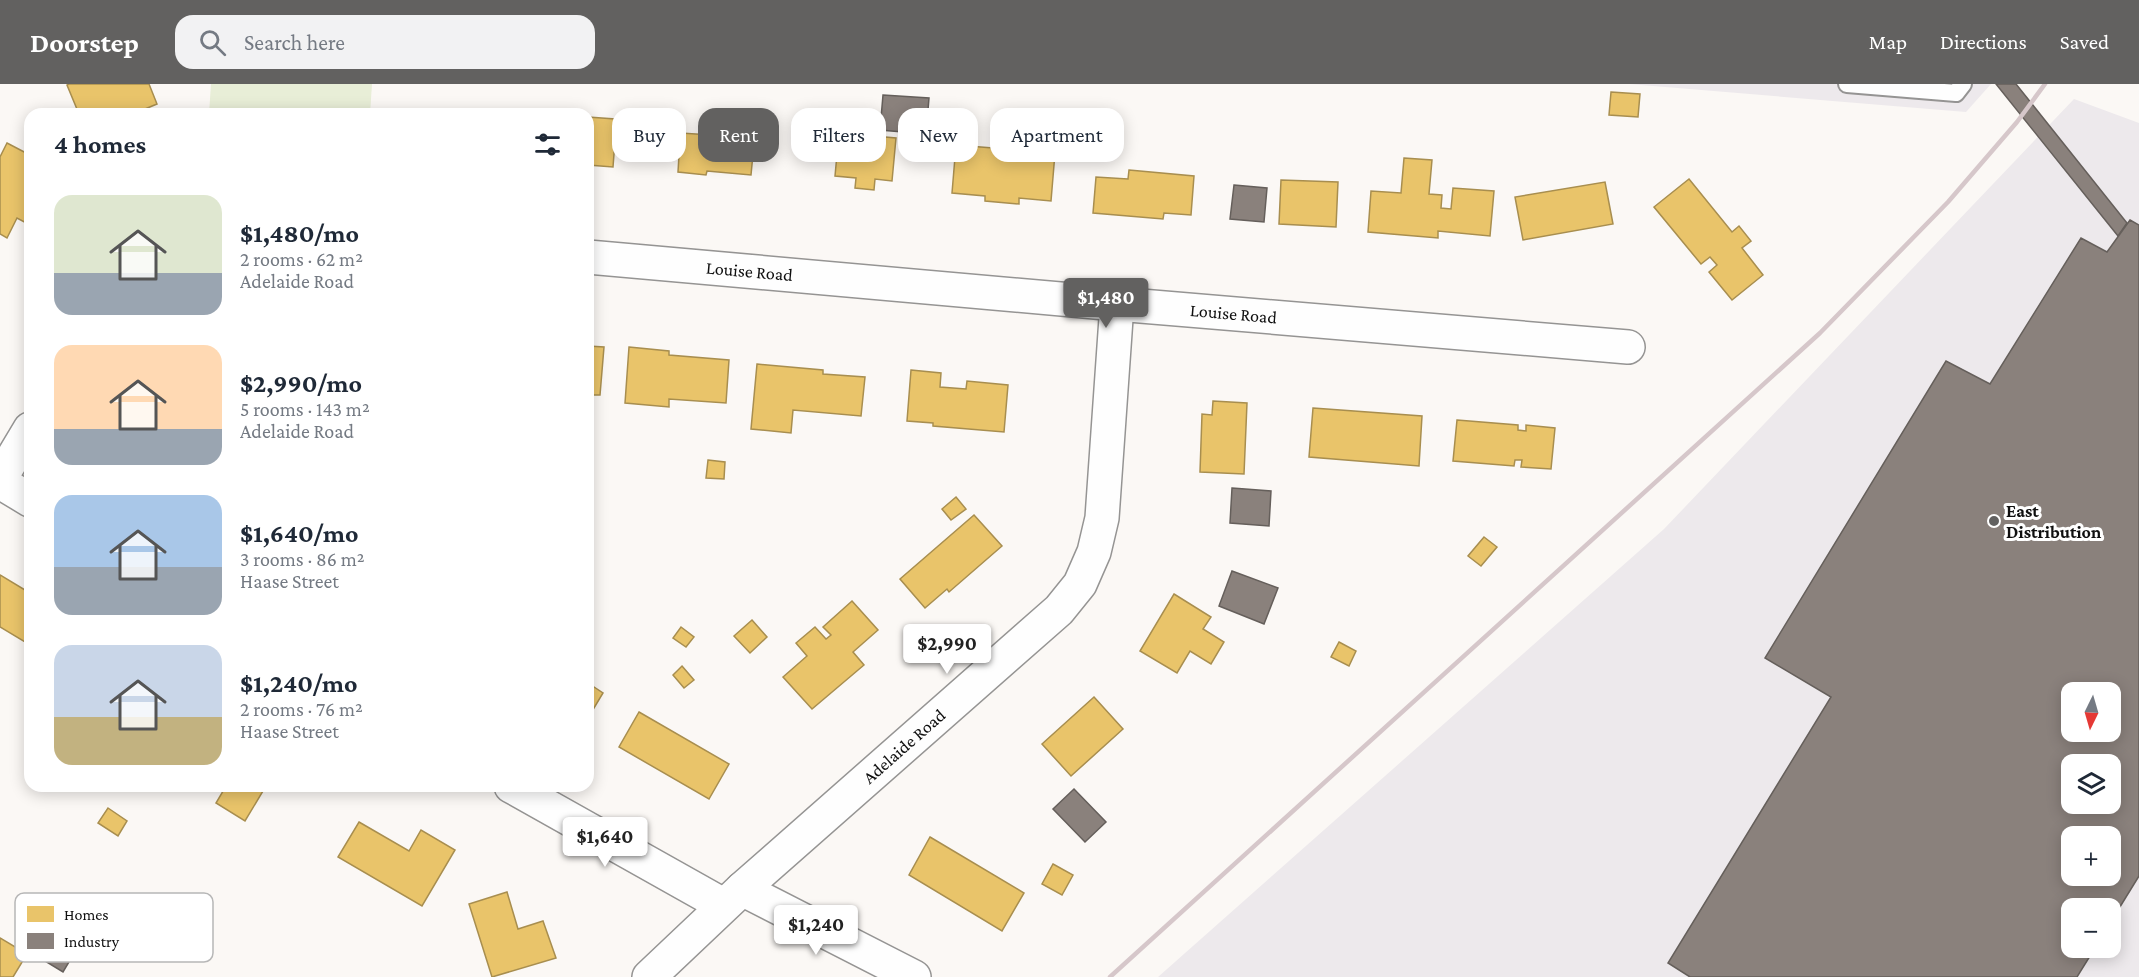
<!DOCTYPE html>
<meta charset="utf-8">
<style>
body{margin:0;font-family:"Crimson Pro",serif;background:#f2f2f3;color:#1f2937;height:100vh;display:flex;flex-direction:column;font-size:22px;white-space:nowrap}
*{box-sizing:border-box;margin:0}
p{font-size:20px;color:#747a83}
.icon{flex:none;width:33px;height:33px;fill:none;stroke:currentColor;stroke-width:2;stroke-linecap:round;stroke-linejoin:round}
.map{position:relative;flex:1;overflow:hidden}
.panel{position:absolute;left:24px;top:24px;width:570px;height:684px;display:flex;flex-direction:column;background:#fff;border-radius:18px;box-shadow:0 3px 15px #0003}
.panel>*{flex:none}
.guide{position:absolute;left:612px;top:24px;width:570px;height:54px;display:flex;gap:12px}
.needle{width:39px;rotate:185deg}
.controls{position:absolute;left:2061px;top:598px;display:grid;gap:12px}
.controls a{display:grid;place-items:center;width:60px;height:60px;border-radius:12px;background:#fff;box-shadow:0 3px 15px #0003;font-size:30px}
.price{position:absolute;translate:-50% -51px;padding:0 14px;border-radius:6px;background:#fff;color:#222;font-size:20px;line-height:39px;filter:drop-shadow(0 2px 3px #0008)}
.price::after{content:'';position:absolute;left:50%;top:36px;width:18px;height:14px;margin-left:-9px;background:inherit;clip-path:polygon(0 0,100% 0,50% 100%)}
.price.active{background:#626160;color:#fff}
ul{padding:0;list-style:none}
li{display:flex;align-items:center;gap:18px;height:150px;padding:0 30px}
li span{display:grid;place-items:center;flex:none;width:168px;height:120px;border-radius:18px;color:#555}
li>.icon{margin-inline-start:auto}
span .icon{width:72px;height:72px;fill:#fffc;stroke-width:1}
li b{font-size:26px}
h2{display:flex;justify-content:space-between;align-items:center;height:72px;padding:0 30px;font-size:26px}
.tag{padding:0 21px;border-radius:18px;background:#fff;box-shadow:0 3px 15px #0003;font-size:21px;line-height:54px}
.tag.active{background:#626160;color:#fff}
header{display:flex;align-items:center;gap:36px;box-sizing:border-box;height:84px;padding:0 30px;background:#626160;color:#fff}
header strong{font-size:28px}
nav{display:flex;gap:33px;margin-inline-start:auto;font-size:21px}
.search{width:420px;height:54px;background:#f2f2f3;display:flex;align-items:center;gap:15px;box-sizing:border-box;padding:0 21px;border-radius:18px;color:#747a83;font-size:22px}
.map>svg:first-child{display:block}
</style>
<header>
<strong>Doorstep</strong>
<div class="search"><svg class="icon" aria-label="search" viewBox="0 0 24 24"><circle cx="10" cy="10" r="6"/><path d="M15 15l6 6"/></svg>Search here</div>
<nav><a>Map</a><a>Directions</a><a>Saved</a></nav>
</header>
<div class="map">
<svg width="2139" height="893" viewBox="0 0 2139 893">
<rect width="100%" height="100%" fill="#fbf8f5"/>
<g fill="#ede9ec" fill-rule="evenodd">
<polygon points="1629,0 1991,0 1966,28"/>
<path d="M2074,15L2139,39V893H1158L1664,445ZM2072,609H2110V648H2072ZM2072,681H2110V720H2072ZM2072,753H2110V792H2072ZM2072,825H2110V864H2072Z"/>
</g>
<polygon fill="#e8eed7" points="211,0 372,0 370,30 209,30"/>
<g fill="#e9c46a" stroke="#a88e4f" stroke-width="1.5">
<polygon points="69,0 149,0 157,20 133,30 79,30 67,1"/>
<polygon points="1611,8 1640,10 1638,33 1609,31"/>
<polygon points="391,26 424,29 425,27 459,30 391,30"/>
<polygon points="725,26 757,29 751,91 707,87 706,91 678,88 679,71 665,70 666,54 680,56 681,49 711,51 711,41 724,42"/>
<polygon points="549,27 582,30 549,30"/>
<polygon points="588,33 615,35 614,44 616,44 613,83 588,81"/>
<polygon points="1059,43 1074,44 1073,54 1059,53"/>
<polygon points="839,49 896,54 892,97 875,95 874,106 855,104 856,94 835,92"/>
<polygon points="7,59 30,71 30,141 17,134 7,154 0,150 0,73"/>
<polygon points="956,61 1055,69 1051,117 1019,114 1019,120 985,117 985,112 952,109"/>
<polygon points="1404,74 1432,76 1429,110 1442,111 1441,124 1451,125 1453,104 1494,107 1490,152 1438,147 1438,154 1368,148 1371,107 1401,109"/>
<polygon points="1129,86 1194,92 1191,131 1164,129 1163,135 1093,129 1096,93 1128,95"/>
<polygon points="1689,95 1732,148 1739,142 1751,157 1742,164 1763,191 1732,216 1709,188 1717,181 1710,173 1701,180 1654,123"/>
<polygon points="1281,96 1338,98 1336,143 1279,140"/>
<polygon points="1605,98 1613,140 1523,156 1515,113"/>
<polygon points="588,262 604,263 600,311 588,311"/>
<polygon points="629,263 669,267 669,271 729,276 726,319 669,315 669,323 625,319"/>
<polygon points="757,280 823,286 823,290 865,293 861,332 793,326 791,349 751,345"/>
<polygon points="911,286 941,289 940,303 966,305 967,297 1008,301 1004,348 933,342 933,339 907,337"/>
<polygon points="1213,317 1247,319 1244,390 1200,388 1202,330 1212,331"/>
<polygon points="1313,324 1422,332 1419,382 1309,373"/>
<polygon points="1457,336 1518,341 1518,346 1526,347 1526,341 1555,344 1551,385 1521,383 1522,376 1515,376 1514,382 1453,377"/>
<polygon points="708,376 725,378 724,395 706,394"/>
<polygon points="956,413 966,425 951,436 942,425"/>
<polygon points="974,431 1002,462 949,508 947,505 925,524 900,495"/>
<polygon points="1484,453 1497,463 1481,482 1468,472"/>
<polygon points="0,491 30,509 30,561 0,543"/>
<polygon points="1174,510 1211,533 1203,545 1224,558 1211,580 1190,567 1177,589 1140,567"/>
<polygon points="852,517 878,546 853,568 864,581 812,625 783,593 807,572 796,559 815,543 826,555 831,551 823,543"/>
<polygon points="752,536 767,553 750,569 734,552"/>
<polygon points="681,543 694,553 686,563 673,554"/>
<polygon points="1339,558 1356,567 1349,582 1331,573"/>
<polygon points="682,582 694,596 684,604 673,591"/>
<polygon points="588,599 603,609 588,634"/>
<polygon points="1094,613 1123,645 1071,692 1042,660"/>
<polygon points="639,628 729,680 709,715 619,663"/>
<polygon points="226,702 266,702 245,737 216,719"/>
<polygon points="108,724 127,737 118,752 98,739"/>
<polygon points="359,738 409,767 421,746 455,766 422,822 338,773"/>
<polygon points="930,753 1024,809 1002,847 909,791"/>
<polygon points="1053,780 1073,791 1062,811 1042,800"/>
<polygon points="507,808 518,845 543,837 556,874 492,893 469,820"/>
<polygon points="0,854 27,870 13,893 0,893"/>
</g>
<g fill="#8a817c" stroke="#655f5b" stroke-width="1.5" fill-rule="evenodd">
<polygon points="1996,0 2016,0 2127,139 2118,152"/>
<polygon points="883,11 929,14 926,50 880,46"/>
<polygon points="1234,101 1267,104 1264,138 1230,135"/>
<path d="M2130,136L2139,141V792L2110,839V825H2072V864H2095L2077,893H1690L1668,879L1831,613L1765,574L1946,277L1990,300L2081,154L2107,168ZM2072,609H2110V648H2072ZM2072,681H2110V720H2072ZM2072,753H2110V792H2072Z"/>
<polygon points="1232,404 1271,407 1269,442 1230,439"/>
<polygon points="1232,487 1278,504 1264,540 1219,522"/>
<polygon points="1074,705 1106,738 1085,758 1053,725"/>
<polygon points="63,811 97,831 63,888 17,860 39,824 51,831"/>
</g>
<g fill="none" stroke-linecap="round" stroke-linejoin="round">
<defs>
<polyline id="service" points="1847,0 1956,9 1963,0"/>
<g id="minor">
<path id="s1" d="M588,173L1117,220L1628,263"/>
<polyline points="0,395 30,345"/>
<polyline points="0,398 30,416"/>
<polyline points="511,702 723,821"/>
<polyline points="742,805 914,893"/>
<path id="s2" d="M649,893L742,805L1059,526L1080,500L1094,468L1102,434L1117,220"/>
</g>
</defs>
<use href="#service" stroke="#959493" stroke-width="20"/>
<use href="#minor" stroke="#959493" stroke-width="36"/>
<use href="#service" stroke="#fefefe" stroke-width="16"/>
<use href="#minor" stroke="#fefefe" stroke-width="33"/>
<polyline stroke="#d6c7ca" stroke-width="4.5" points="1110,893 1820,249 1948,118 2017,38 2045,0"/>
</g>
<circle fill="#626160" stroke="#fff" stroke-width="2" cx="1994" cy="437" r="6"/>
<g text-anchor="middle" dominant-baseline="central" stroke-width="6" stroke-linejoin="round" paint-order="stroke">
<g font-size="18" fill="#0f0f0f" stroke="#fff">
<text stroke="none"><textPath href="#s1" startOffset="162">Louise Road</textPath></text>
<text stroke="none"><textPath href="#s1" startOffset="648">Louise Road</textPath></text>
<text stroke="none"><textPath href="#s2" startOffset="344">Adelaide Road</textPath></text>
</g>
<g font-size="18" font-weight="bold" fill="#0f0f0f" stroke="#fff" text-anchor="start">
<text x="2006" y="427">East<tspan x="2006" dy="21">Distribution</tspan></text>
</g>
</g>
<rect x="15" y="809" width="198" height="69" rx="9" fill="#fff" stroke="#b7b7b7" stroke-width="1.5"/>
<rect x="27" y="822" width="27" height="16" fill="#e9c46a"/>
<rect x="27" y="849" width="27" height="16" fill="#8a817c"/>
<g font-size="16" fill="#0f0f0f">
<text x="64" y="836">Homes</text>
<text x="64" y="863">Industry</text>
</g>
</svg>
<div class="controls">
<a><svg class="needle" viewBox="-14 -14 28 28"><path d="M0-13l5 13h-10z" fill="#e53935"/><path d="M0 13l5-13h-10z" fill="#747a83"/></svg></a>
<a><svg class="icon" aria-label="layers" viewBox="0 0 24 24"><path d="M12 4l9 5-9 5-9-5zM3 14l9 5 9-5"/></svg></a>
<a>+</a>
<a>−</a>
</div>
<b class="price active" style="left:1106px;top:245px">$1,480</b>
<b class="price" style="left:947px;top:591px">$2,990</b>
<b class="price" style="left:605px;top:784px">$1,640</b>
<b class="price" style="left:816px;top:872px">$1,240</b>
<div class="guide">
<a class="tag">Buy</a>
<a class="tag active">Rent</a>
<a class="tag">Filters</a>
<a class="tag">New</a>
<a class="tag">Apartment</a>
</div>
<section class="panel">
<h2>4 homes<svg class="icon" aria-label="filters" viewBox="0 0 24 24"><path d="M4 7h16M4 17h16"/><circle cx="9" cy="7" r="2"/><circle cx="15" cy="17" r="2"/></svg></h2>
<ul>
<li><span style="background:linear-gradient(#dfe7d0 65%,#9aa5b1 0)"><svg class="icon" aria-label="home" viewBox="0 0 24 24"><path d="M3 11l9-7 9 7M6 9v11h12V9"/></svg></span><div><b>$1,480/mo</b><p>2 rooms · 62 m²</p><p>Adelaide Road</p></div></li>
<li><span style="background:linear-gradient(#ffd9b3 70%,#9aa5b1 0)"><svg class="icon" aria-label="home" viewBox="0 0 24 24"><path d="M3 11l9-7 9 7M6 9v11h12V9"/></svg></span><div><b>$2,990/mo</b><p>5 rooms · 143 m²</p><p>Adelaide Road</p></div></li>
<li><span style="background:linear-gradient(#a9c7e8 60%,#9aa5b1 0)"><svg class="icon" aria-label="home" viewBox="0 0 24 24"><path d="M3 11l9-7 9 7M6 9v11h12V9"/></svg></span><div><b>$1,640/mo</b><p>3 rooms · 86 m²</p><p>Haase Street</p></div></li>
<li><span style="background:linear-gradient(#c9d6e8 60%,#c2b280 0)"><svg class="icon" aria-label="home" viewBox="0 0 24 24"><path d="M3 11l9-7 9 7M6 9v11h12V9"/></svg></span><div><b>$1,240/mo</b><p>2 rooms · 76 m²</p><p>Haase Street</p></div></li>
</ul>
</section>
</div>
